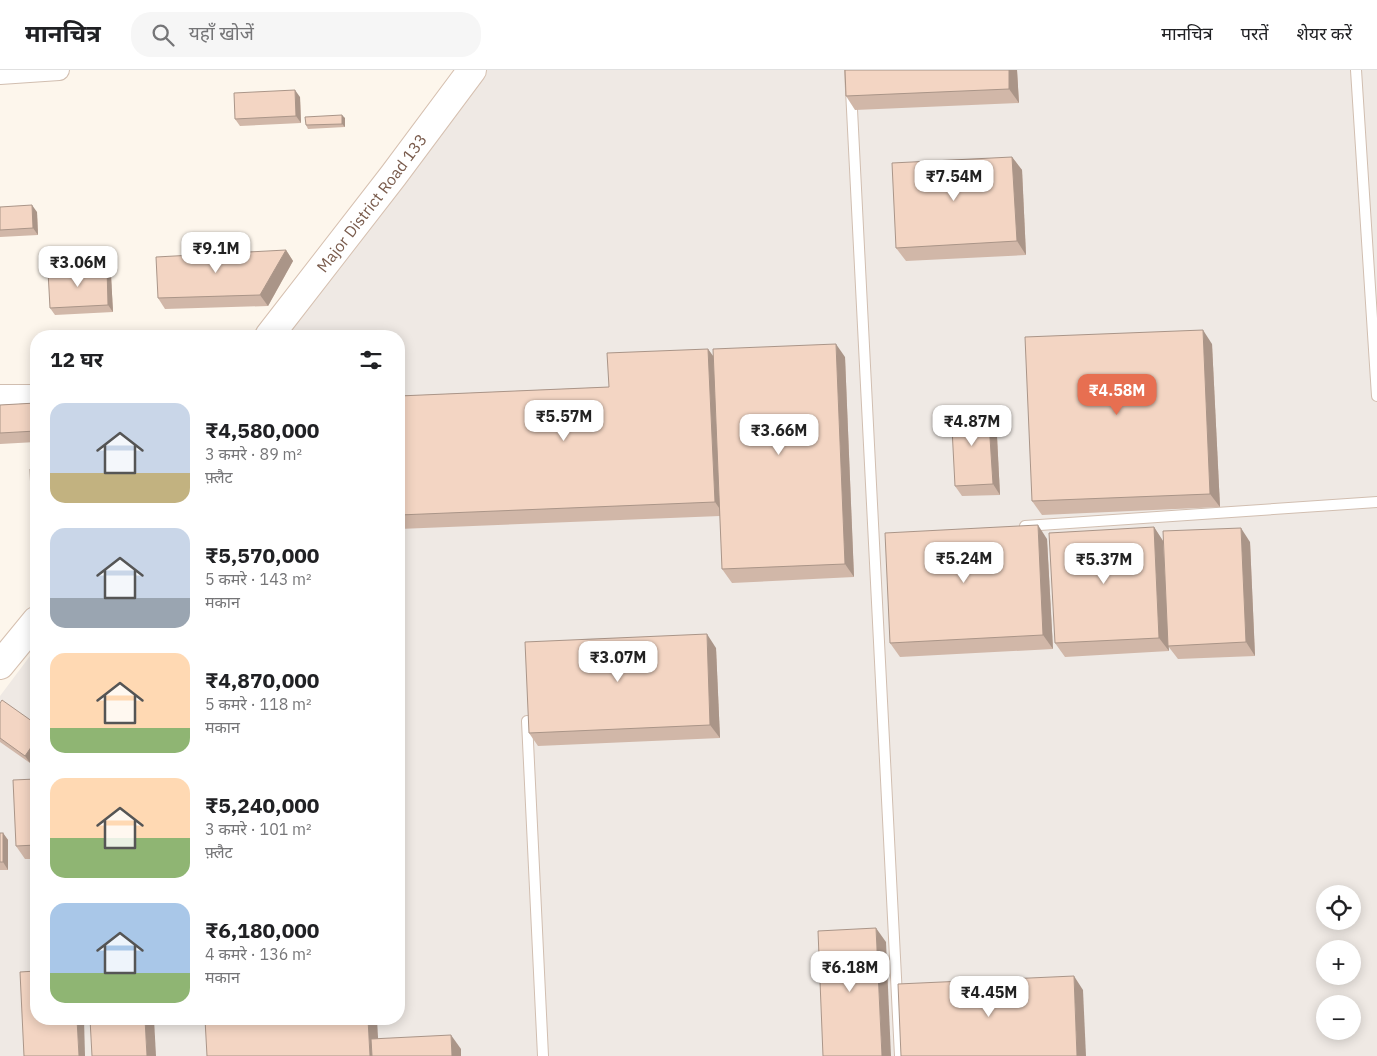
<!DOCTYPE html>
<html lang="hi">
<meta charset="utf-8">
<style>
body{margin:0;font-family:"IBM Plex Sans","Noto Sans Devanagari",sans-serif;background:#f6f6f6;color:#202124;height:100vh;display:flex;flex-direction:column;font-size:19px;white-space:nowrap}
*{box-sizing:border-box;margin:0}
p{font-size:16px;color:#757577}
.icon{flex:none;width:28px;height:28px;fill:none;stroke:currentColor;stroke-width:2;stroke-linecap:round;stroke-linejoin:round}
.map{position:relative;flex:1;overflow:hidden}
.sheet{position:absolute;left:30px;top:260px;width:375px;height:695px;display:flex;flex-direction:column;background:#fff;border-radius:20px;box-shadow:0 2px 12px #0003}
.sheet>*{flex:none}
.buttons{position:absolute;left:1316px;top:815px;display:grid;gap:10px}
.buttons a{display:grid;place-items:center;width:45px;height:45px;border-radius:50%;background:#fff;box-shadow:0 2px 12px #0003;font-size:25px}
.price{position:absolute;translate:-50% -42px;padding:0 11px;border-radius:10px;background:#fff;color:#222;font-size:16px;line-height:32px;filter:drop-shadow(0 1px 2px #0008)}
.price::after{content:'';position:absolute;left:50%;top:30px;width:15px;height:11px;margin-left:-8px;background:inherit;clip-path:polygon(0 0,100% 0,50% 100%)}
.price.active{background:#e76f51;color:#fff}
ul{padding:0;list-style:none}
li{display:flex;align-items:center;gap:15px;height:125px;padding:0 20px}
li span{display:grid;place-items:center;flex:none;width:140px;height:100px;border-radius:15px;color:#555}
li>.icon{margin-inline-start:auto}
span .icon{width:60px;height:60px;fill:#fffc;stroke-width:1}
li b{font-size:21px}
h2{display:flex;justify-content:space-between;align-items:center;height:60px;padding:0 20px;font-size:21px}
header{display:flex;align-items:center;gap:30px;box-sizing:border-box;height:70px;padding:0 25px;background:#fff;border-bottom:1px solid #e0e0e0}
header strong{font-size:24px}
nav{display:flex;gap:28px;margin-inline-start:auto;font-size:18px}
.search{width:350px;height:45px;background:#f6f6f6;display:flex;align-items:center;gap:12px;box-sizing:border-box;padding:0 18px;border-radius:20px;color:#757577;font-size:19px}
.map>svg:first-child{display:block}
</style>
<header>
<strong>मानचित्र</strong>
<div class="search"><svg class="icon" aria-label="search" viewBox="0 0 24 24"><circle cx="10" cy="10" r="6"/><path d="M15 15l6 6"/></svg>यहाँ खोजें</div>
<nav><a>मानचित्र</a><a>परतें</a><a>शेयर करें</a></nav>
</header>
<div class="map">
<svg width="1377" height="986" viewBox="0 0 1377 986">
<rect width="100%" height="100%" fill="#fdf6ec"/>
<path fill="#efe9e4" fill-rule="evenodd" d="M476,0H1377V986H0V626L36,578V949H399V266H273ZM1325,824H1352V851H1325ZM1325,879H1352V906H1325ZM1325,934H1352V961H1325Z"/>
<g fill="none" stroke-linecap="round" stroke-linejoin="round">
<defs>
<g id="service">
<polyline points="850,0 900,986"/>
<polyline points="1356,0 1377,326"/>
<polyline points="1025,456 1377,432"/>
<polyline points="527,651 543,986"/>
</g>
<g id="minor">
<polyline points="0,4 59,0"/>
<polyline points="0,325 36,325"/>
</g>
<g id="secondary">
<path id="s1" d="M269,266L393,106L472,0"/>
<polyline points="0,595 36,551"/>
</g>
</defs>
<use href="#service" stroke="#d1beb0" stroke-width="12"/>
<use href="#minor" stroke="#d1beb0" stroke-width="22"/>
<use href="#secondary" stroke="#d6c0b0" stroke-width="30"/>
<use href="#service" stroke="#fff" stroke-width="10"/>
<use href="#minor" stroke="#fff" stroke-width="20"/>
<use href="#secondary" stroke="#fff" stroke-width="28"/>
</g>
<g fill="#d1b7a8">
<polygon points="845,0 1017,0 1019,33 855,40 846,26"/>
<polygon points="300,27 301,53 240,56 235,49"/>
<polygon points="345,48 345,57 308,59 306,55"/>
<polygon points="1012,87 1022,100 1026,185 906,191 896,178"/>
<polygon points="0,137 37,142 38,165 0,167"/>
<polygon points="286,180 293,191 268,236 165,239 158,228"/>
<polygon points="111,205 113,242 55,245 50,238"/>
<polygon points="1212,274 1220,437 1042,445 1032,431"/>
<polygon points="708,279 713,286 845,287 854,507 732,513 722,499 720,446 399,459 399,326 609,317"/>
<polygon points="36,333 36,372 0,374 0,335"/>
<polygon points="988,337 996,347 1000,425 962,426 955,416"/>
<polygon points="36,399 36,431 31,424"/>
<polygon points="1154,457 1163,471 1167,546 1250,472 1255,586 1178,589 1168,576 1169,581 1065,587 1055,573"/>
<polygon points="1047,469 1053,579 900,587 890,573"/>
<polygon points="716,578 720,668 538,676 529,663"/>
<polygon points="0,633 30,693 0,672"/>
<polygon points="36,709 36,789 25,789 16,776"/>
<polygon points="0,763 3,763 8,770 8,800 0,800"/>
</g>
<g fill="#aa9588">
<polygon points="1009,0 1017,0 1019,33 1009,19"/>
<polygon points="295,20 300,27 301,53 296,46"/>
<polygon points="342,45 345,48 345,57 342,54"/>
<polygon points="1012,87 1022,100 1026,185 1017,171"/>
<polygon points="32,135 37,142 38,165 33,158"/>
<polygon points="286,180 293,191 268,236 260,225"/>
<polygon points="107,198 111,205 113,242 108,235"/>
<polygon points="1203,260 1212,274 1220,437 1210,424"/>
<polygon points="836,274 845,287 854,507 845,494"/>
<polygon points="708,279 718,293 724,445 715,432"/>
<polygon points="988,337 996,347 1000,425 993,414"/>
<polygon points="1038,455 1047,469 1053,579 1043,565"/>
<polygon points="1154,457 1163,471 1169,581 1159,568"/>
<polygon points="1241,458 1250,472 1255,586 1246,572"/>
<polygon points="707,564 716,578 720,668 710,655"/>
<polygon points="36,670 36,684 30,693 25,686"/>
<polygon points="3,763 8,770 8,800 3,792"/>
<polygon points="876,858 886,872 891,986 882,986"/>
<polygon points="1074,906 1083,920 1086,986 1077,986"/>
<polygon points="77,949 84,949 85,986 79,986"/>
<polygon points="145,949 154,949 156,986 147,986"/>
<polygon points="368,949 377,949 379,986 370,986"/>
<polygon points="451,965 461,979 461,986 452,986"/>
</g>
<g fill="#f3d5c3" stroke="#aa9588">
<polygon points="845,0 1009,0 1009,19 846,26"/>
<polygon points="295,20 296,46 235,49 234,23"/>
<polygon points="342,45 342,54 306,55 305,47"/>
<polygon points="1012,87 1017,171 896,178 892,93"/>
<polygon points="32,135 33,158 0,160 0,137"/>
<polygon points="286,180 260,225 158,228 156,187"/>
<polygon points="107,198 108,235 50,238 48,201"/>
<polygon points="1203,260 1210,424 1032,431 1025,267"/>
<polygon points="836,274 845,494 722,499 713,279"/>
<polygon points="708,279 715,432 399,445 399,326 609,317 607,283"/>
<polygon points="36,333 36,361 0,363 0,335"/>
<polygon points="988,337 993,414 955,416 951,339"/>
<polygon points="30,399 36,399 36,424 31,424"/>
<polygon points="1038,455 1043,565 890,573 885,463"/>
<polygon points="1154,457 1159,568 1055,573 1049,463"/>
<polygon points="1241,458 1246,572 1168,576 1163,461"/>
<polygon points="707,564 710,655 529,663 525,572"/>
<polygon points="2,630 36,654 36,670 25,686 0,668 0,633"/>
<polygon points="36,709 36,775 16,776 13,710"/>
<rect x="0" y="763" width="3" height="29"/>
<polygon points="876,858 882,986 823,986 818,861"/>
<polygon points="36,901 36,949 77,949 79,986 24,986 20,902"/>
<polygon points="1074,906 1077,986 901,986 898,914"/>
<polygon points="90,949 145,949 147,986 92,986"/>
<polygon points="205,949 368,949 370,986 207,986"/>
<polygon points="451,965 452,986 372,986 371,969"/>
</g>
<g text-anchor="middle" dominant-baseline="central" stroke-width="4" stroke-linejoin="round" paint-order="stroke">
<g font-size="16" fill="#7a5c4d" stroke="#fffaf3">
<text stroke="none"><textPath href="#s1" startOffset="168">Major District Road 133</textPath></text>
</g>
</g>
</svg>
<div class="buttons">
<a><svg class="icon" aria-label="locate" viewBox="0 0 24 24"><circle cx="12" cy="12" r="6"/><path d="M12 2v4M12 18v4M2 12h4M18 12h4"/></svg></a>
<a>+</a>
<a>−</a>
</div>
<b class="price" style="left:954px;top:132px">₹7.54M</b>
<b class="price" style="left:216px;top:204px">₹9.1M</b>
<b class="price" style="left:78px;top:218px">₹3.06M</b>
<b class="price active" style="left:1117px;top:346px">₹4.58M</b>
<b class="price" style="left:564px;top:372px">₹5.57M</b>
<b class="price" style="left:972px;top:377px">₹4.87M</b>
<b class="price" style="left:779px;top:386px">₹3.66M</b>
<b class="price" style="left:964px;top:514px">₹5.24M</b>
<b class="price" style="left:1104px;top:515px">₹5.37M</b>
<b class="price" style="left:618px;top:613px">₹3.07M</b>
<b class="price" style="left:850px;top:923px">₹6.18M</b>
<b class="price" style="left:989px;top:948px">₹4.45M</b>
<section class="sheet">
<h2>12 घर<svg class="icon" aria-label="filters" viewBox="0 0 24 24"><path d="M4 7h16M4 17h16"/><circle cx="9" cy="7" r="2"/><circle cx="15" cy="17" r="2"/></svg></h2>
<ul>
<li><span style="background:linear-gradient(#c9d6e8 70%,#c2b280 0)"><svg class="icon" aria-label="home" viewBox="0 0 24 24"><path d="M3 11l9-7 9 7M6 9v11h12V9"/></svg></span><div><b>₹4,580,000</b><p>3 कमरे · 89 m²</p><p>फ़्लैट</p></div></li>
<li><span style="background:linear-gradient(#c9d6e8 70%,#9aa5b1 0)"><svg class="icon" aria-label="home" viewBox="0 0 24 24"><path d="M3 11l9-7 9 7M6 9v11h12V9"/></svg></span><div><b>₹5,570,000</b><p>5 कमरे · 143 m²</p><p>मकान</p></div></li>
<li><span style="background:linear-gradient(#ffd9b3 75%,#8fb573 0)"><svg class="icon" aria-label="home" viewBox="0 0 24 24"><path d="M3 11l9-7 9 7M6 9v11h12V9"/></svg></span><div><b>₹4,870,000</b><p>5 कमरे · 118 m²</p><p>मकान</p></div></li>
<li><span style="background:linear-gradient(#ffd9b3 60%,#8fb573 0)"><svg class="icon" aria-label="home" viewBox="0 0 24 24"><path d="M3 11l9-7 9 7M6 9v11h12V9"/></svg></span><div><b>₹5,240,000</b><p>3 कमरे · 101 m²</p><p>फ़्लैट</p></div></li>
<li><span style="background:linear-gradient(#a9c7e8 70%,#8fb573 0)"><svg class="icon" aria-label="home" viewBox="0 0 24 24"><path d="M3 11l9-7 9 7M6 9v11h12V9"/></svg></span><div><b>₹6,180,000</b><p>4 कमरे · 136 m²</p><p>मकान</p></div></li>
</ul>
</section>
</div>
